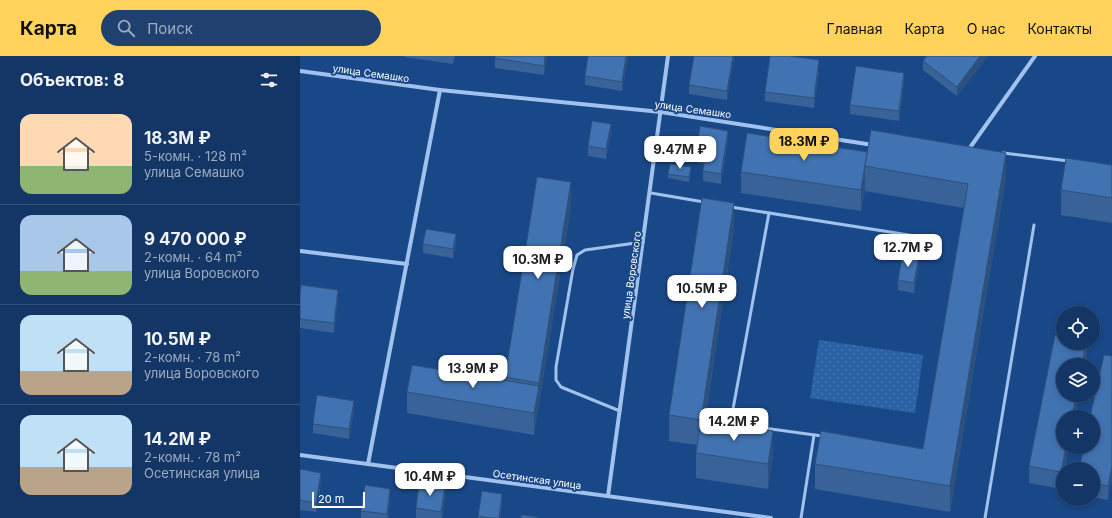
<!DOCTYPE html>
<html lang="ru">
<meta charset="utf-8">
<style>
body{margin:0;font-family:Inter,sans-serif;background:#20416f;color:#f1f3f6;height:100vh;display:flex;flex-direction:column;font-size:15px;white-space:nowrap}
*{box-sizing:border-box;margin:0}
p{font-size:13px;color:#9dabbf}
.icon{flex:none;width:22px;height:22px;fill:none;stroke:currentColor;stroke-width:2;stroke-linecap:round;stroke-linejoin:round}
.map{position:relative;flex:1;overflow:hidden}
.side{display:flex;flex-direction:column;background:#133666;width:300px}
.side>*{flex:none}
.controls{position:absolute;left:756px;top:250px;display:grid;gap:8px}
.controls a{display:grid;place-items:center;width:44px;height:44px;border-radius:50%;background:#133666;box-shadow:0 2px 6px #0003,0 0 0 1px #32507a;font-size:20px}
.scale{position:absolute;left:12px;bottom:10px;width:53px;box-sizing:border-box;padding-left:4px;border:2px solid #fff;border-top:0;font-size:11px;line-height:14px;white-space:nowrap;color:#fff;-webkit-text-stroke:3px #194888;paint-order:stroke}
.price{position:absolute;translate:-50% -34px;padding:0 9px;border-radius:8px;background:#fff;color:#222;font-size:13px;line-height:26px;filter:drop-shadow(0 1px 2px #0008)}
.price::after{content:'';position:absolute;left:50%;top:24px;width:12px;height:9px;margin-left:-6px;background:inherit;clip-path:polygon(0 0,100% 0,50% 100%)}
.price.current{background:#ffd25c;color:#111}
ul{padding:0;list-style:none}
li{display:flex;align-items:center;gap:12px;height:100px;padding:0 20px}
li+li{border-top:1px solid #32507a}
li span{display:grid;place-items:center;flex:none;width:112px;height:80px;border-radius:12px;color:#555}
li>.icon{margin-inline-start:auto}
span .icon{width:48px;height:48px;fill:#fffc;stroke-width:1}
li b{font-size:17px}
h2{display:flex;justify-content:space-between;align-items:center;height:48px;padding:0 20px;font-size:17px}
header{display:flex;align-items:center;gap:24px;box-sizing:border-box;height:56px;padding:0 20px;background:#ffd25c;color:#111}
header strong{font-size:19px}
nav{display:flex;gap:22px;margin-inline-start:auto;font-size:14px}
.search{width:280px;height:36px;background:#20416f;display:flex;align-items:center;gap:10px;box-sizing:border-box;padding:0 14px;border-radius:22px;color:#9dabbf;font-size:15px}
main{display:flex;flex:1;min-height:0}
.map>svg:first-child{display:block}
</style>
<header>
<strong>Карта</strong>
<div class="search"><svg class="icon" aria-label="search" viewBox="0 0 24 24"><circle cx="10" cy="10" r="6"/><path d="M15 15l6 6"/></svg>Поиск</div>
<nav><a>Главная</a><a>Карта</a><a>О нас</a><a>Контакты</a></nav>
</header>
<main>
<section class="side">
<h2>Объектов: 8<svg class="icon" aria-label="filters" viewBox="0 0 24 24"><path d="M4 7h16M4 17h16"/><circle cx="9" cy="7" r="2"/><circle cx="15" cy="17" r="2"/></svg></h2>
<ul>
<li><span style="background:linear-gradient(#ffd9b3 65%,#8fb573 0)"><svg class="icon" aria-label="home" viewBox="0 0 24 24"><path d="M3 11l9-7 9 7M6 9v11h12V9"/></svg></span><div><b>18.3M ₽</b><p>5-комн. · 128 m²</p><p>улица Семашко</p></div></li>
<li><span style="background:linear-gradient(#a9c7e8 70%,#8fb573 0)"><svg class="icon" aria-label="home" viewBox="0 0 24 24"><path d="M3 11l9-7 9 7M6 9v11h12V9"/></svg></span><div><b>9 470 000 ₽</b><p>2-комн. · 64 m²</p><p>улица Воровского</p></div></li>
<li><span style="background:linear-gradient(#bfe0f5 70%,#b9a48a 0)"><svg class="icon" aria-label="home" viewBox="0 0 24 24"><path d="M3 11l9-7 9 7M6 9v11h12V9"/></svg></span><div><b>10.5M ₽</b><p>2-комн. · 78 m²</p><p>улица Воровского</p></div></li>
<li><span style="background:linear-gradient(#bfe0f5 65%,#b9a48a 0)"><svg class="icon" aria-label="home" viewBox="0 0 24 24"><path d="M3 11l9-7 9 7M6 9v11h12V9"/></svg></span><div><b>14.2M ₽</b><p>2-комн. · 78 m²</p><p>Осетинская улица</p></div></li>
</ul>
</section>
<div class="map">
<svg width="812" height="462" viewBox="0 0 812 462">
<defs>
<pattern id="park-dots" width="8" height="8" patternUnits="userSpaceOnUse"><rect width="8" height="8" fill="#2b62a6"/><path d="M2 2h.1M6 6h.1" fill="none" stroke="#4b7ab3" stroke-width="1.8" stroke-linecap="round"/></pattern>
</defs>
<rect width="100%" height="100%" fill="#194888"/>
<polygon fill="url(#park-dots)" points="519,284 623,299 615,357 510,342"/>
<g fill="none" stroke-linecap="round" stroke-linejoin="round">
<g stroke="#a1c2ed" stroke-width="3">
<polyline points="703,97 769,105"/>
<polyline points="351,137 404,146"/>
<polyline points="431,151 628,182"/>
<polyline points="469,157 433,353 433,364 442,369 522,380"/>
<polyline points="320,355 261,331 256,324 256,311 273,213 277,199 285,194 343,186"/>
<polyline points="501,462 514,379"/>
<polyline points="685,462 734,169"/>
</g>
<g stroke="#a1c2ed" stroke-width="4">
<polyline points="0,15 140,34 361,56 573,89"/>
<polyline points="667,93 669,93 735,0"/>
<polyline points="0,195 107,208"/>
<polyline points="0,399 471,462"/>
<polyline points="68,408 140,34"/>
<polyline points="308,440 368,0"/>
</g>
</g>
<g fill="#386298">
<polygon points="105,0 155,0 153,8 105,1"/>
<polygon points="247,0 244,19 195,12 195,2"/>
<polygon points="288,0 328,0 322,35 285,29 285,20"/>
<polygon points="394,0 434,0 427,44 389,38 389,29"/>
<polygon points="688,0 657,40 623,14 623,5"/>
<polygon points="519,14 514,52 465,45 465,36"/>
<polygon points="604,27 599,65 550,58 550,49"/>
<polygon points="311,77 306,103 288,100 288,90"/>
<polygon points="447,77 706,122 650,456 515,433 515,408 623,393 664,152 565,135 565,134 561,155 441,137 441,116"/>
<polygon points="428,84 421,128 403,125 403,115 404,108 396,106 396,97"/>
<polygon points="812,109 812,167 761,159 761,134"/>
<polygon points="391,116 389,126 368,122 368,118"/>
<polygon points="271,151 234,379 107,357 107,336 205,324 205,321"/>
<polygon points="434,172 405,365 473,400 468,433 396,422 396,397 397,389 369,385 369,359"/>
<polygon points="123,188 156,188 153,202 123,197"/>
<polygon points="619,209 614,237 598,234 598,224"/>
<polygon points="0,239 38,243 34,277 0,272"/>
<polygon points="755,279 763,281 763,287 787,287 787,302 785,309 763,309 763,339 779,339 775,361 763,361 763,391 769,391 765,413 763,413 763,423 761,433 729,427 729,410"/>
<polygon points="812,300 808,444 793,441 793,413"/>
<polygon points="54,354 49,383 13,377 13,368"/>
<polygon points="0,413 21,426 16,456 0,454"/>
<polygon points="145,440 142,462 116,462 116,452"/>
<polygon points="90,442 88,462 61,462 61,455"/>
<polygon points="202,448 200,462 178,462 178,460"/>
</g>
<g fill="#2e507c">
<polygon points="245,0 247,0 244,19 244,10"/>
<polygon points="326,0 328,0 322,35 322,26"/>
<polygon points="433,0 434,0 427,44 427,35"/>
<polygon points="680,0 688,0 657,40 657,31"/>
<polygon points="519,4 519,14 514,52 514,42"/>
<polygon points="604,17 604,27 599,65 599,55"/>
<polygon points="311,68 311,77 306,103 306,93"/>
<polygon points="428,75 428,84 421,128 421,118"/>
<polygon points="706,97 706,122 650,456 650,430"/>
<polygon points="391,111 391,116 389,126 389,121"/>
<polygon points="565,112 565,134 561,155 561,134"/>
<polygon points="271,126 271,151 234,379 234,357"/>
<polygon points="434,147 434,172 401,389 401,364"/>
<polygon points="156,178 156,188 153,202 153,193"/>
<polygon points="619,199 619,209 614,237 614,227"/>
<polygon points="38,234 38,243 34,277 34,267"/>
<polygon points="786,287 787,302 785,309 782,309"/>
<polygon points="776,339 779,339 775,361 772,361"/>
<polygon points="54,345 54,354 49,383 49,373"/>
<polygon points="473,375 473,400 468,433 468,408"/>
<polygon points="766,391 769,391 765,413 763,413 763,423 761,433 761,416"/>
<polygon points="812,411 812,425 808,444 808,430"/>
<polygon points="21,417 21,426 16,456 16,447"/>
<polygon points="145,431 145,440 141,462 141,456"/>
<polygon points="90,433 90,442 88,462 87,462"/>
<polygon points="202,438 202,448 200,462 199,462"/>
</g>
<g fill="#4172b1" stroke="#2e507c">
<polygon points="196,0 245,0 244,10 195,2"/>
<polygon points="288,0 326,0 322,26 285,20"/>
<polygon points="394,0 433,0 427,35 389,29"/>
<polygon points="470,0 489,0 519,4 514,42 465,36"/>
<polygon points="627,0 680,0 657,31 623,5"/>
<polygon points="556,10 604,17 599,55 550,49"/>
<polygon points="292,65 311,68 306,93 288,90"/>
<polygon points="400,70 428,75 421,118 403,115 405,98 396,97"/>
<polygon points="571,74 706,97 650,430 515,408 521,375 623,393 668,128 565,110"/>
<polygon points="447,77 567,96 561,134 441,116"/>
<polygon points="766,102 812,109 812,142 761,134"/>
<polygon points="370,108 391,111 389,121 368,118"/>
<polygon points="237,121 271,126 239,327 205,321"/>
<polygon points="402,142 434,147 401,364 369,359"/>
<polygon points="126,173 156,178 153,193 123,188"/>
<polygon points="603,196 619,199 614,227 598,224"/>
<polygon points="1,229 38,234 34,267 0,263 0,239"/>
<polygon points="755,279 763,281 763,287 786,287 782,309 763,309 763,339 776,339 772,361 763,361 763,391 766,391 761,416 729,410"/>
<polygon points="804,299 812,300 812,411 808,430 793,427 793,413 779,413 784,391 793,391 793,361 790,361"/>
<polygon points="112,309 239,330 234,357 107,336"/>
<polygon points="17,339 54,345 49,373 13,368"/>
<polygon points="401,364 473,375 468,408 396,397"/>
<polygon points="0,413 21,417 16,447 0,444"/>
<polygon points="119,427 145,431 141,456 116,452"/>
<polygon points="65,429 90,433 87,458 61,455"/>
<polygon points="182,435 202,438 199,462 189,462 178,460"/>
<polygon points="221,459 238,461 238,462 221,462"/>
</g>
<g text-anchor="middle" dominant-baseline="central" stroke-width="4" stroke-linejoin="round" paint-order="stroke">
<g font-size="10" fill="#fff" stroke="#194888">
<text transform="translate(71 17) rotate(8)">улица Семашко</text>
<text transform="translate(393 53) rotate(8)">улица Семашко</text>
<text transform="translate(331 219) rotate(-82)">улица Воровского</text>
<text transform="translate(237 423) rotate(8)">Осетинская улица</text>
</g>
</g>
</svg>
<div class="controls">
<a><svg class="icon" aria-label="locate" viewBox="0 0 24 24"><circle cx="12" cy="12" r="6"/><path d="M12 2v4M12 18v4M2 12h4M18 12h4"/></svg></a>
<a><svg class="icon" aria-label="layers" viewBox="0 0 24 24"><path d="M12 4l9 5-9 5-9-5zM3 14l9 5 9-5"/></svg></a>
<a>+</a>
<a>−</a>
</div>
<div class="scale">20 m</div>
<b class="price current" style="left:504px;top:106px">18.3M ₽</b>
<b class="price" style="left:380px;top:114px">9.47M ₽</b>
<b class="price" style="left:608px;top:212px">12.7M ₽</b>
<b class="price" style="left:238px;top:224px">10.3M ₽</b>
<b class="price" style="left:402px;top:253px">10.5M ₽</b>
<b class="price" style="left:173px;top:333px">13.9M ₽</b>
<b class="price" style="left:434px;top:386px">14.2M ₽</b>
<b class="price" style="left:130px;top:441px">10.4M ₽</b>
</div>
</main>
